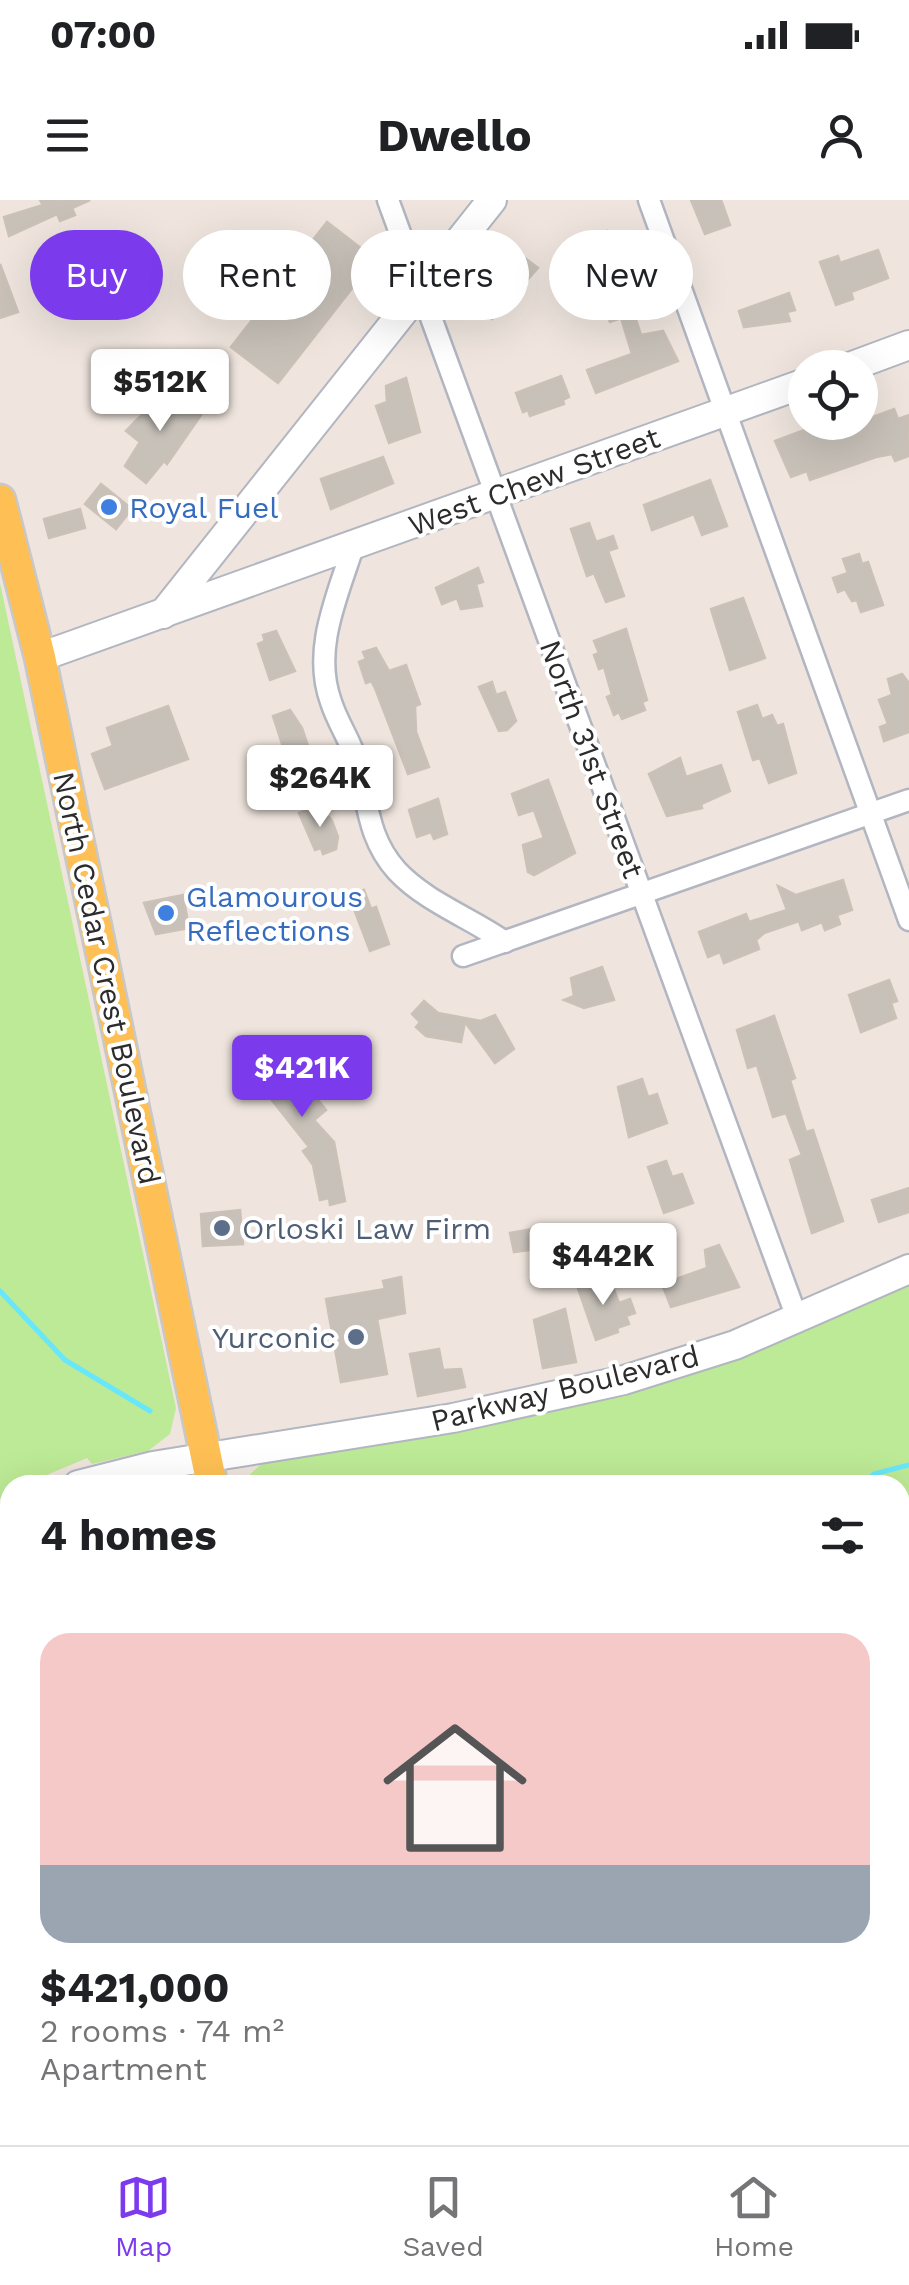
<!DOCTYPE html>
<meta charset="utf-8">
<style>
body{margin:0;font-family:"Work Sans",sans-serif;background:#f2f2f2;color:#202124;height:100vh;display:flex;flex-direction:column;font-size:38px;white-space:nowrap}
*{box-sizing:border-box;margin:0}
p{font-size:32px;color:#757577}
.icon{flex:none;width:55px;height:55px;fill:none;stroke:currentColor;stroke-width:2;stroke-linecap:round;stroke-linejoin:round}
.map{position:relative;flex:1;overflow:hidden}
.drawer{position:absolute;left:0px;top:1275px;width:910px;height:670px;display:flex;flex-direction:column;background:#fff;border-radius:30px 30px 0 0;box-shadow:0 10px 40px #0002}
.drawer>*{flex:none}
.guide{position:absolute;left:30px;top:30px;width:850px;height:90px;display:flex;gap:20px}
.fabs{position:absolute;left:788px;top:150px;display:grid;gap:20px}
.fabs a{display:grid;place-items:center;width:90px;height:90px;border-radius:50%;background:#fff;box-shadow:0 10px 40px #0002;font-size:50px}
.price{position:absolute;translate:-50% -85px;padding:0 22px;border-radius:10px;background:#fff;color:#222;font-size:32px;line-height:65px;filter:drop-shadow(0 2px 5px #0008)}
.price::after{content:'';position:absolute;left:50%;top:60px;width:30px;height:22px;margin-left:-15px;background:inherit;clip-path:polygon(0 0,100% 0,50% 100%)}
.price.current{background:#7c3aed;color:#fff}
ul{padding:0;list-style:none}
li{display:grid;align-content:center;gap:20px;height:530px;padding:0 40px}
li+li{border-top:2px solid #e0e0e0}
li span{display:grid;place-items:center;height:310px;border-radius:30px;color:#555}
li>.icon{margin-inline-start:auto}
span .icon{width:180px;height:180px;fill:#fffc;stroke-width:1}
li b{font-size:42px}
h2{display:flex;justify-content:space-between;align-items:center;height:120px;padding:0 40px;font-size:42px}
.pill{padding:0 35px;border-radius:45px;background:#fff;box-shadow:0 10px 40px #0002;font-size:35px;line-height:90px}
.pill.current{background:#7c3aed;color:#fff}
.status{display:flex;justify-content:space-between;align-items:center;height:70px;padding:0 50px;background:#fff;direction:ltr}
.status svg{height:28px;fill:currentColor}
header{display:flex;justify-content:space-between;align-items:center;height:130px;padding:0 40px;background:#fff;font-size:45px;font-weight:700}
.tabs{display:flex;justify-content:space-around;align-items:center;height:140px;border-top:2px solid #e0e0e0;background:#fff;font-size:28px;color:#757577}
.tabs a{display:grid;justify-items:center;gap:5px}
.tabs .current{color:#7c3aed}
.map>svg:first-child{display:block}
</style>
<div class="status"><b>07:00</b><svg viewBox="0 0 49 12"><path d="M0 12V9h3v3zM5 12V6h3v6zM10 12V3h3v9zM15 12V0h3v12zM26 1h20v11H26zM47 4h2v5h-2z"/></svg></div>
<header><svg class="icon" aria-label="menu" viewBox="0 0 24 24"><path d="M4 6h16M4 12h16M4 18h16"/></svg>Dwello<svg class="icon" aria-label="person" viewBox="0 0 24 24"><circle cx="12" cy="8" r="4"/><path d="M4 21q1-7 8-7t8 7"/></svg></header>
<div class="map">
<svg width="909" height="1945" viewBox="0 0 909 1945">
<rect width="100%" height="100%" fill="#efe5de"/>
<g fill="#bdea96">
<polygon points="0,383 176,1208 170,1234 148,1251 92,1264 87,1258 23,1285 10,1285 10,1292 0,1299"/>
<polygon points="909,1083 909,1778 900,1781 900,1285 239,1285 260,1265 288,1258 647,1188 757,1150"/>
<polygon points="0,1543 10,1555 10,1652 0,1658"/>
<polygon points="39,1935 414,1935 418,1945 55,1945"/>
<polygon points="612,1935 795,1935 791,1945 612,1945"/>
</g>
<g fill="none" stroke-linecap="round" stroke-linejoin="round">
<g stroke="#68e6fa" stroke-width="5">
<polyline points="0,1091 65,1160 150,1211"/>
<polyline points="862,1285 874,1274 909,1265"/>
<polyline points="0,1594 10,1586"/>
</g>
</g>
<g fill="#c7c1b9" stroke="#cbc1b7" stroke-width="2.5">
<polygon points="40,0 90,0 72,8 75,15 60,21 57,14 9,36 4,17 43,5"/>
<polygon points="691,0 721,0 730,25 705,34"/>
<polygon points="327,22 375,59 278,183 231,147 285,78 268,65 282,47 298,59"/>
<polygon points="607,31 641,135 663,131 678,161 596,193 587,170 632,154 621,118 610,122 593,75 588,77 582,60 589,58 583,40"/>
<polygon points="878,50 888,78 851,92 853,99 836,105 820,62 838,56 840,63"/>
<polygon points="517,52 538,68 492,119 477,107"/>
<polygon points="0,64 18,112 0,118"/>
<polygon points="789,93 795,110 787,112 790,121 744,127 739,111"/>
<polygon points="561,176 569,197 563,200 564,204 530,216 528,210 523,212 516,193"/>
<polygon points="406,178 420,232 389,243 376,206 387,202 386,186"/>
<polygon points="168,188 201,215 167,264 164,261 146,283 125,266 140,242 126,231"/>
<polygon points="894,209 898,219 909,215 909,256 895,261 892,254 876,257 810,280 807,271 791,277 775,241 826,222 844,222 846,227"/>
<polygon points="383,257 393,283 331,309 321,279"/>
<polygon points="710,280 727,326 702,335 694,314 652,330 644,305"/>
<polygon points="101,284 132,309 116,329 85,304"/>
<polygon points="80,309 85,328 49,338 44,319"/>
<polygon points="589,323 596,342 613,336 617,348 608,351 624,396 606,402 594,373 587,376 571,329"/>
<polygon points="859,354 862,364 868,362 883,405 861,412 857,400 852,401 845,389 838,392 833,378 848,373 843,359"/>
<polygon points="478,368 483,382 476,384 482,406 461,409 457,398 442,404 436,388"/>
<polygon points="743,398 765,458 730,470 711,409"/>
<polygon points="626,429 647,500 642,502 645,510 622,519 619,512 614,515 607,497 612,495 604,467 599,469 594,455 599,453 594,441"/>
<polygon points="276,431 295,471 270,480 258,444 265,441 263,435"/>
<polygon points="376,448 389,471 406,465 420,504 415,506 416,532 429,567 408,574 375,488 371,481 366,483 359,462 366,459 363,452"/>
<polygon points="902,474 909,483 909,532 884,541 880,527 888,524 879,500 892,495 888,479"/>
<polygon points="492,482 496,495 505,492 516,521 507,530 499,531 479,487"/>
<polygon points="757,505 762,519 772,515 777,526 783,524 796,573 769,583 760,558 753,560 738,512"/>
<polygon points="168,506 188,559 105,589 92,554 113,546 107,528"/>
<polygon points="290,510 302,528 310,552 311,565 299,569 283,547 273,516"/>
<polygon points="680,558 686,577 721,565 730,591 701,604 702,608 667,616 649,574"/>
<polygon points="548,580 575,653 534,675 528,672 523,645 544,638 534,610 519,615 512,594"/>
<polygon points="438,599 447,634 434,639 431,632 417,637 409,610"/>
<polygon points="318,606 323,619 329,617 332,621 338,637 336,649 323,654 321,648 315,650 299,613"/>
<polygon points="843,680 852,710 837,715 840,724 825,730 822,722 802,730 799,721 764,733 756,740 759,749 724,763 720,752 708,757 699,732 746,714 749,722 787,710 778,686 796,695"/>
<polygon points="364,690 371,709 376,707 389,744 370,751 349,696"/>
<polygon points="183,695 189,728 156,734 144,703"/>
<polygon points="602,767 614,800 584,808 564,800 574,796 571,778"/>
<polygon points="889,780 897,801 891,803 896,818 861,832 849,795"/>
<polygon points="424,801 438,813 481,821 495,815 514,849 495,863 465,822 461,842 426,836 416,827 420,822 412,814"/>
<polygon points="774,816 795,878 790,880 806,932 813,930 843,1021 812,1033 790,960 802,955 786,913 773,917 757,865 748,868 737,830"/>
<polygon points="276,847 326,910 314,920 334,942 345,1001 330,1005 329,998 320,1000 313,965 303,951 309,947 248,870"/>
<polygon points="642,879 648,897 657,894 667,923 629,937 618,887"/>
<polygon points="666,961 672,977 682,974 693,1003 664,1013 648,967"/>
<polygon points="909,988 909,1012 879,1022 872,1000"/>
<polygon points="240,1010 243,1044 203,1046 201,1014"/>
<polygon points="554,1025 558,1046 514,1052 510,1033"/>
<polygon points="719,1045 739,1087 671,1107 662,1084 707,1068 705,1050"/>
<polygon points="588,1072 590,1089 602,1084 605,1093 614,1090 619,1103 630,1099 635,1113 626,1116 629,1124 617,1128 618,1132 596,1140 573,1074"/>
<polygon points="401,1077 405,1113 377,1119 387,1174 341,1182 326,1099 385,1089 383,1081"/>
<polygon points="565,1109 576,1162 543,1168 534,1120"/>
<polygon points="439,1149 443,1170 461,1169 465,1187 418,1196 410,1154"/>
</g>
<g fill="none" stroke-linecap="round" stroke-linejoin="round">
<defs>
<g id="street">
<polyline points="388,0 797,1118"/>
<polyline points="649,0 909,720"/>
<path d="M353,347C337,397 312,450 331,502C338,524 352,543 358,565C368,604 368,639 397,671C426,702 471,718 505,742"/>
<polyline points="463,756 909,600"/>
<polyline points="24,1935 39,1945"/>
</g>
<g id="secondary">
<polyline points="847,168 909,145"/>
<polyline points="163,414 492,0"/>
<polyline points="40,457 805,183"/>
<polyline points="78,1285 153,1266 453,1218 624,1180 735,1145 909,1069"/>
<polyline points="0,1326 10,1320"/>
</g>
<g id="primary">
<polyline points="0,300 40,457 212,1285"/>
<polyline points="429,1935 434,1945"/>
</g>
</defs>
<use href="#street" stroke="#b2b6c1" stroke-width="25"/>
<use href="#secondary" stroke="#b2b6c1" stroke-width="32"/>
<use href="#primary" stroke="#c8c8c8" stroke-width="35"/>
<use href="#street" stroke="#fff" stroke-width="20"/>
<use href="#secondary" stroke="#fff" stroke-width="28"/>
<use href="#primary" stroke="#fec054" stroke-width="30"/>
</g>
<g fill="#3f7fe0" stroke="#fff" stroke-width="4">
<circle cx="109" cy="307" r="10"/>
<circle cx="166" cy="713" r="10"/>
</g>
<g fill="#5c6f8a" stroke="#fff" stroke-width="4">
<circle cx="222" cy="1028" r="10"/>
<circle cx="356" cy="1137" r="10"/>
</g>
<g text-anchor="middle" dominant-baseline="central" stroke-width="8" stroke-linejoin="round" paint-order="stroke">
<g font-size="30" fill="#2c2c2c" stroke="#fff">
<text transform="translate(534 281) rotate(-20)">West Chew Street</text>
<text transform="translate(592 559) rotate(70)">North 31st Street</text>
<text transform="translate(107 778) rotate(78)">North Cedar Crest Boulevard</text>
<text transform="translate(565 1188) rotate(-14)">Parkway Boulevard</text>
</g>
<g font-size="30" fill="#366cbe" stroke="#fff" text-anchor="start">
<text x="129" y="307">Royal Fuel</text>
<text x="186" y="696">Glamourous<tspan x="186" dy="34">Reflections</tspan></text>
</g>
<g font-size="30" fill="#4e5e75" stroke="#fff" text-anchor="start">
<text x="242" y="1028">Orloski Law Firm</text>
<text x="336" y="1137" text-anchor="end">Yurconic</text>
</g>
</g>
</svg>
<div class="fabs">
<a><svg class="icon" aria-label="locate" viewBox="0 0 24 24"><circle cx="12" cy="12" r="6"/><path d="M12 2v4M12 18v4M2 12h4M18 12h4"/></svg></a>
</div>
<b class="price" style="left:160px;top:234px">$512K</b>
<b class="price" style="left:320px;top:630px">$264K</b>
<b class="price current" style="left:302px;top:920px">$421K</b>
<b class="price" style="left:603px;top:1108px">$442K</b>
<div class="guide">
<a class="pill current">Buy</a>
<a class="pill">Rent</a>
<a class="pill">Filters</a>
<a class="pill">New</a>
</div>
<section class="drawer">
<h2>4 homes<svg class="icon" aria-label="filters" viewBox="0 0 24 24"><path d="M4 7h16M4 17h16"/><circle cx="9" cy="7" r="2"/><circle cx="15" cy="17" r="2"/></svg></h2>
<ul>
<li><span style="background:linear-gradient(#f6c9c9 75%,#9aa5b1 0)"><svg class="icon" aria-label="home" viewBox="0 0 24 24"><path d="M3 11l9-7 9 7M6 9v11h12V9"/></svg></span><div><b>$421,000</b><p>2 rooms · 74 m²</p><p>Apartment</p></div></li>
</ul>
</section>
</div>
<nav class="tabs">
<a class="current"><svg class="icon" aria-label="map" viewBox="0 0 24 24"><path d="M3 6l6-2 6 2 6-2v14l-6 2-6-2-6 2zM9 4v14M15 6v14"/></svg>Map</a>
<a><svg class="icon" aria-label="saved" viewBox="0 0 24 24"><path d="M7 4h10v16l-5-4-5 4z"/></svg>Saved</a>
<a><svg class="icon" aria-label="home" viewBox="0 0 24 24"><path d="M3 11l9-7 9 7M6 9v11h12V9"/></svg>Home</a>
</nav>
